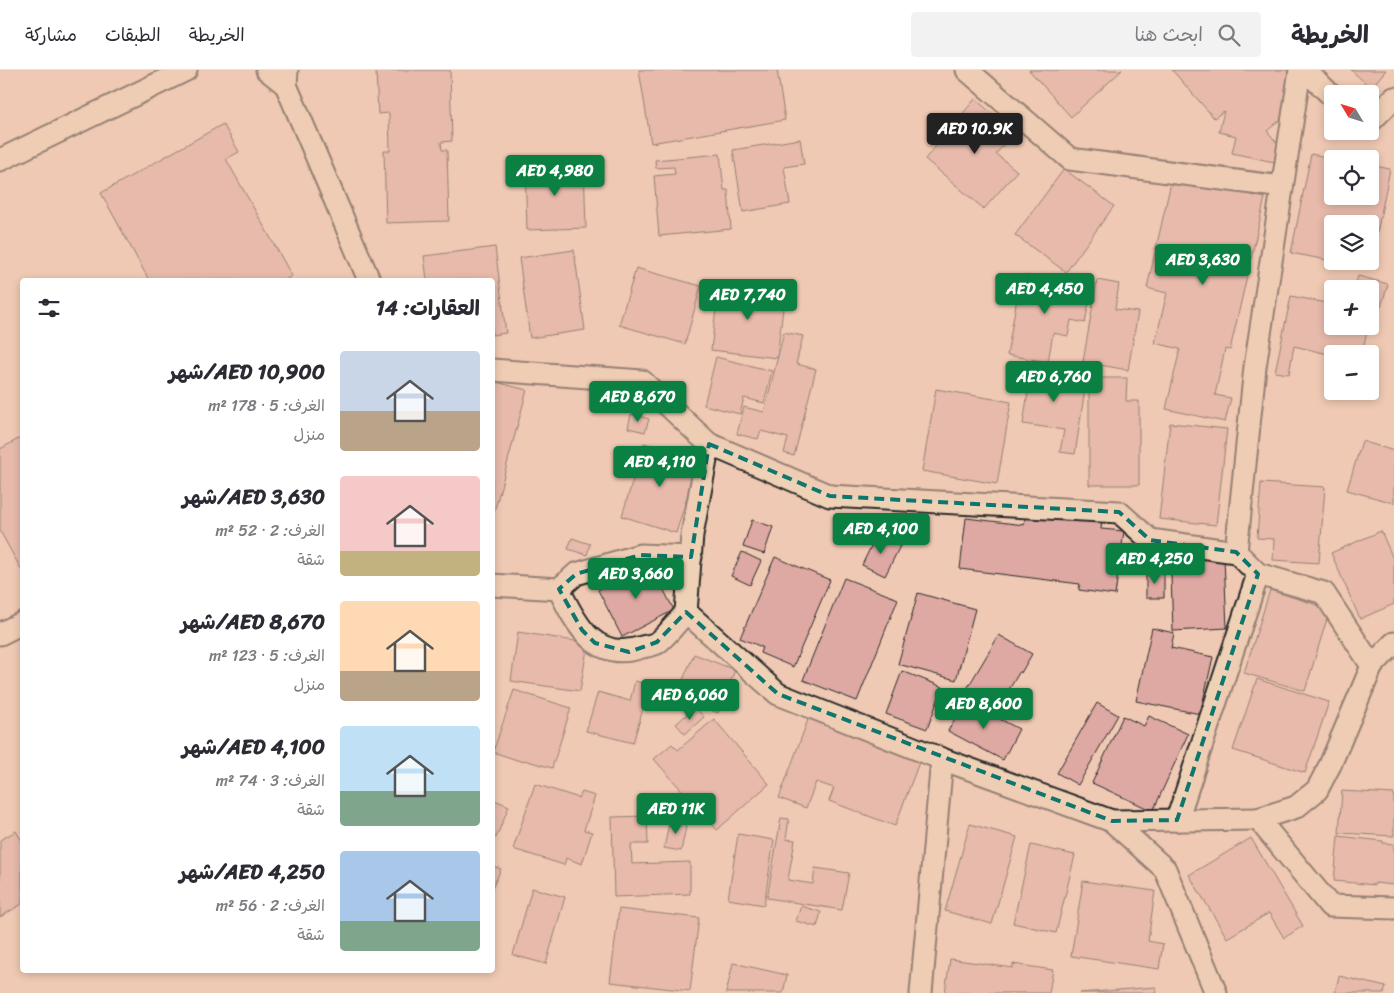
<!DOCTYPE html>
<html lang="ar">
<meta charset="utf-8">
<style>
body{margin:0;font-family:Sriracha,"Playpen Sans Arabic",sans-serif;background:#f2f2f3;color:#2b2b33;direction:rtl;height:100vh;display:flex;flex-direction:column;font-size:19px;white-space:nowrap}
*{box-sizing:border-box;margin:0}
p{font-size:16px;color:#7c7c81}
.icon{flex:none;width:28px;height:28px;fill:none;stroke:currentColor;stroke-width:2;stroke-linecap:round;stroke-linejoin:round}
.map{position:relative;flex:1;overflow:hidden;direction:ltr}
.drawer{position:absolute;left:20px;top:208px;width:475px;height:695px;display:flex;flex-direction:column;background:#fff;border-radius:5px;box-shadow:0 2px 8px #0003;direction:rtl}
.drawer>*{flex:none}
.needle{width:32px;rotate:308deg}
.tools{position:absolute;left:1324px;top:15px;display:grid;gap:10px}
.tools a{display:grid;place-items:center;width:55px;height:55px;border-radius:5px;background:#fff;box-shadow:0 2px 8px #0003;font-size:25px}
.price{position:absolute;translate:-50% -42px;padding:0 11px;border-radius:5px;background:#0b8043;color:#fff;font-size:16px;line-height:32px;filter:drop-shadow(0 1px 2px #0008)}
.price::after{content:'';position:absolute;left:50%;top:30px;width:15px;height:11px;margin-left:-8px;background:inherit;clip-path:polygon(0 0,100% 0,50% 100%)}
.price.selected{background:#222;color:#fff}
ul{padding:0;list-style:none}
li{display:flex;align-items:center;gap:15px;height:125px;padding:0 15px}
li span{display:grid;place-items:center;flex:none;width:140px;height:100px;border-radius:5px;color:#555}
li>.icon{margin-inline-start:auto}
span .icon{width:60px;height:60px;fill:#fffc;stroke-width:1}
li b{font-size:21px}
h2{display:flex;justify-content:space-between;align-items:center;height:60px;padding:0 15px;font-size:21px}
header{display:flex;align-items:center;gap:30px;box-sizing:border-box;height:70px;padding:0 25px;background:#fff;border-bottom:1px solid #e1e1e2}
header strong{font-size:24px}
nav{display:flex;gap:28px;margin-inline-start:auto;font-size:18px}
.search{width:350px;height:45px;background:#f2f2f3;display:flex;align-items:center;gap:12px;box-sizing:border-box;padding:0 18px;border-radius:5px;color:#7c7c81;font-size:19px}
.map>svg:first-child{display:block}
</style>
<header>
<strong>الخريطة</strong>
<div class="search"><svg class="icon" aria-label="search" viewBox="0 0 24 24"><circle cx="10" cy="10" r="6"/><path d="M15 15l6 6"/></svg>ابحث هنا</div>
<nav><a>الخريطة</a><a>الطبقات</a><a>مشاركة</a></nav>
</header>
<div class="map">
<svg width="1394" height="923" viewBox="0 0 1394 923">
<rect width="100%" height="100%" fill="#efc9b3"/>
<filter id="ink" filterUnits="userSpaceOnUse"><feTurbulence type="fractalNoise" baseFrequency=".02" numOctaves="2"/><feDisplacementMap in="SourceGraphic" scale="10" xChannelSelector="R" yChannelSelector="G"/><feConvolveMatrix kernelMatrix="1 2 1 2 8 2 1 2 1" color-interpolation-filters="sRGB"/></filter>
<g filter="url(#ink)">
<g fill="#dea8a3" stroke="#2b2b2b">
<polygon points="376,0 450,0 452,71 441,72 442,80 447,80 449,151 386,153 384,81 390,81 389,43 378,44"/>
<polygon points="639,0 777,0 785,50 651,73"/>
<polygon points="1029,0 1122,0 1071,47"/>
<polygon points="1172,0 1292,0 1281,49 1267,61 1278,74 1274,92 1232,83 1236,66 1219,62 1224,41 1214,48"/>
<polygon points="1351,0 1386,0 1371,18"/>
<polygon points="975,29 1014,62 996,84 1017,101 984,139 925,89"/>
<polygon points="223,54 239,82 226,89 292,206 285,210 149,210 101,123"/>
<polygon points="800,69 804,94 784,97 790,134 743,142 733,80"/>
<polygon points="720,84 724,120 728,120 731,159 659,166 654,106 675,104 674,97 656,98 655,90"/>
<polygon points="1311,84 1336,89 1332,89 1332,126 1370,126 1370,95 1390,99 1370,198 1336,191 1370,191 1370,154 1332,154 1332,191 1291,183"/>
<polygon points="584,94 586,158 527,160 525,96"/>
<polygon points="1064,99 1114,136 1066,202 1015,165"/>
<polygon points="1172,108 1265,128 1230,280 1225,279 1215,325 1231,328 1225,352 1166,339 1180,279 1155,273 1167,223 1147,218"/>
<polygon points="495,177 506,263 492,265 492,210 427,210 424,186"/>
<polygon points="574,180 585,260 530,268 519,188"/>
<polygon points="636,198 701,216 685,274 619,255"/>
<polygon points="1021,205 1092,217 1085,253 1071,250 1068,266 1053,263 1048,292 1007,285"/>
<polygon points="1358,206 1388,214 1381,237 1370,234 1370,219 1354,219"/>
<polygon points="1097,210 1119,214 1115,239 1138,242 1128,300 1083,292"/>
<polygon points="719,214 785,222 777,288 711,280"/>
<polygon points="1291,226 1332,234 1332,256 1368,256 1362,284 1332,285 1294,276 1289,304 1275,302"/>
<polygon points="784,262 803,266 796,294 816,299 794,386 784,383 788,368 761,361 758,369 737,364 744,337 764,342"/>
<polygon points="716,287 772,301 764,333 744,328 740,344 704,335"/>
<polygon points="1033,290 1069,296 1066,316 1085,319 1075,384 1060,382 1064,360 1023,354"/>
<polygon points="1089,308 1127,308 1126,331 1139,331 1139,415 1089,415"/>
<polygon points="492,311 527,320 492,450"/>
<polygon points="936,319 1011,332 997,414 922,401"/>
<polygon points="631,344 649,349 645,362 628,358"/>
<polygon points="1170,353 1227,359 1216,455 1159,449"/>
<polygon points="22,367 22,501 0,461 0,379"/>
<polygon points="1362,371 1394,381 1394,433 1347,420"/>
<polygon points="644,373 699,389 676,463 622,446"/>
<polygon points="1261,413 1325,417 1319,493 1273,490 1274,469 1257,468"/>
<polygon points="1026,441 1102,450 1101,459 1124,461 1115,525 1079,520 1080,514 960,499 966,448 1024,455"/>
<polygon points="752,450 773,457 764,484 743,477"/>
<polygon points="1381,461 1394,491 1394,534 1360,549 1331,483"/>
<polygon points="877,464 900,476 885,506 862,495"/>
<polygon points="572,468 590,474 587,485 568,479"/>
<polygon points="1191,477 1192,490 1224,488 1227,558 1173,561 1170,478"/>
<polygon points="742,482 761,491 750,515 731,506"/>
<polygon points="775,487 830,510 793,597 760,583 762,577 740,568"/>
<polygon points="650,493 674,540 622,567 598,520"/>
<polygon points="1164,501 1164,528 1146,528 1146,502"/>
<polygon points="844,508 898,529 857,631 803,610"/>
<polygon points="1270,520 1330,539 1305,621 1244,603"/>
<polygon points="918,523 975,539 956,610 898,594"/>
<polygon points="1152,558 1174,563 1171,578 1213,587 1200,644 1136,631"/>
<polygon points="518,562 588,573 580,621 511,611"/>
<polygon points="999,565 1032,584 1021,603 1020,601 997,640 965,622"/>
<polygon points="694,584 735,600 718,643 676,626"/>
<polygon points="902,601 943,617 927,659 886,644"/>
<polygon points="1257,609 1329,632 1305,703 1233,680"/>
<polygon points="635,611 650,615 633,673 586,661 598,622 630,631"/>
<polygon points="514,620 571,638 552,698 524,690 523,692 493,682"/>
<polygon points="965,631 1019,659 1003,690 948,661"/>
<polygon points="1097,633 1118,645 1078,715 1057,703"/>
<polygon points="695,637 704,647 685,664 676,654"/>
<polygon points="1123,646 1144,656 1149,646 1188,664 1153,741 1092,713"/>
<polygon points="809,647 921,687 895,756 829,731 834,718 816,712 806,738 779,728"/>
<polygon points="714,649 769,714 717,760 654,689 672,674 678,680"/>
<polygon points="535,714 579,728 582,722 595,726 584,760 592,762 582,794 566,788 564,795 513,779"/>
<polygon points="1342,721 1394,724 1394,766 1339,763"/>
<polygon points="492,729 509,736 496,768 492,766"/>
<polygon points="647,746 648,774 631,774 632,794 690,792 690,824 614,827 612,747"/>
<polygon points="781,748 789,749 786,769 795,770 788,810 813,814 815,798 849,803 842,840 767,828"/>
<polygon points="670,749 687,752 681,781 664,778"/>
<polygon points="970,754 1017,767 992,854 945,841"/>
<polygon points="16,761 22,771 22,834 0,847 0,770"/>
<polygon points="738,764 774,770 764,835 728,829"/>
<polygon points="1338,766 1383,771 1383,773 1394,774 1394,815 1375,813 1375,815 1334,811"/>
<polygon points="1251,768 1303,856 1284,868 1269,843 1227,868 1189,805"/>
<polygon points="1031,775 1075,785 1056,863 1013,853"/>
<polygon points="492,796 501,799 492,819"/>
<polygon points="1083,811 1155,821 1148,871 1163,874 1159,899 1071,886"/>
<polygon points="532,818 565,827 546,894 513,885"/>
<polygon points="801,836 821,842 817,857 796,851"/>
<polygon points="619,839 699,848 690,921 610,912"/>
<polygon points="950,889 1013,898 1013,894 1053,900 1049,923 945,923"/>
<polygon points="733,893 787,905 783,923 726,923"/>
<polygon points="1339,906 1386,917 1384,923 1335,923"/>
<polygon points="1156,917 1157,923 1080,923"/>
</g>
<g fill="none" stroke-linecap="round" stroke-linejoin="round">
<defs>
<g id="street">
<polyline points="267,0 286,15"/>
<polyline points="287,0 286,15 369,210"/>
<polyline points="967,0 1070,89 1282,117"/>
<polyline points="1305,0 1332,26"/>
<polyline points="1370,52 1394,28"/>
<polyline points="0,90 186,0"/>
<polyline points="492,300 642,311 709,374 692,465 686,542 778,624 942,689 1112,751 1258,749"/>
<polyline points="709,374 830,426 1119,442 1150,470 1236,482 1258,504"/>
<polyline points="1236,482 1255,297 1300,0"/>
<polyline points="492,515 559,519 576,504 640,485 691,487"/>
<path d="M559,519C576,555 596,593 642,577C647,576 653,575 657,573C666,567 678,551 686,542"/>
<polyline points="0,564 22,553"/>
<polyline points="1394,573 1372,596 1330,695 1317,720 1296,737 1258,749 1330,836 1394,838"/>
<polyline points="1177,750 1258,504 1324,523 1372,596"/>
<polyline points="1112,751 1165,799 1216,923"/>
<polyline points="921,923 942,689"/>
</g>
</defs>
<use href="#street" stroke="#2b2b2b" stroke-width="25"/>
<use href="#street" stroke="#efd2b5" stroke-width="21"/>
</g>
</g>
<path d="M0 0H1394V923H0ZM709,374L830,426L1119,442L1150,470L1236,482L1258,504L1177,750L1112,751L778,624L686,542L657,572L629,582L595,573L582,560L559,519L576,504L640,485L691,487Z" fill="#efc9b3" fill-opacity=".55" fill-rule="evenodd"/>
<path fill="none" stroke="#0f766e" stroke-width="4" stroke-dasharray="10 6" stroke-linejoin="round" d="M709,374L830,426L1119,442L1150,470L1236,482L1258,504L1177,750L1112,751L778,624L686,542L657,572L629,582L595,573L582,560L559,519L576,504L640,485L691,487Z"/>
</svg>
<div class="tools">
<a><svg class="needle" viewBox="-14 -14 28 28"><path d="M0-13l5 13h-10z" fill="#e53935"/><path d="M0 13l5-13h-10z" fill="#7c7c81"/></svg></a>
<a><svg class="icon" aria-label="locate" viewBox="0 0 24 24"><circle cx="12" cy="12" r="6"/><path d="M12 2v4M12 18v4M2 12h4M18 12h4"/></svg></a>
<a><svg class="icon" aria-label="layers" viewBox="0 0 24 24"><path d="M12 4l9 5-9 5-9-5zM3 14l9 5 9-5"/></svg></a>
<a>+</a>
<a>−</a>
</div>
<b class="price selected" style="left:975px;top:85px">AED 10.9K</b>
<b class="price" style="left:555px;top:127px">AED 4,980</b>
<b class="price" style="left:1203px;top:216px">AED 3,630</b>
<b class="price" style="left:1045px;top:245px">AED 4,450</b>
<b class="price" style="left:748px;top:251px">AED 7,740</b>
<b class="price" style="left:1054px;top:333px">AED 6,760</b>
<b class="price" style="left:638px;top:353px">AED 8,670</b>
<b class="price" style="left:660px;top:418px">AED 4,110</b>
<b class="price" style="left:881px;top:485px">AED 4,100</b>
<b class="price" style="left:1155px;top:515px">AED 4,250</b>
<b class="price" style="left:636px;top:530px">AED 3,660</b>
<b class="price" style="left:690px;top:651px">AED 6,060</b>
<b class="price" style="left:984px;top:660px">AED 8,600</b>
<b class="price" style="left:676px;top:765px">AED 11K</b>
<section class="drawer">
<h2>العقارات: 14<svg class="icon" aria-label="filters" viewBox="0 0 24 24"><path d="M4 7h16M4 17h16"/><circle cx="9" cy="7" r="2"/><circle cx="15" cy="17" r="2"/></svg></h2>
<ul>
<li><span style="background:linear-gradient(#c9d6e8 60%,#b9a48a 0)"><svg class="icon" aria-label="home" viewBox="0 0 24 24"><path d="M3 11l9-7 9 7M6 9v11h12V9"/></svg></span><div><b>AED 10,900/شهر</b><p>الغرف: 5 · 178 m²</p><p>منزل</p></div></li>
<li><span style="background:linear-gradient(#f6c9c9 75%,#c2b280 0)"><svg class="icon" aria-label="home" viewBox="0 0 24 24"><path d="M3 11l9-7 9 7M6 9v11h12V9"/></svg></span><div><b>AED 3,630/شهر</b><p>الغرف: 2 · 52 m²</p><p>شقة</p></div></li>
<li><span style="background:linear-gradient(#ffd9b3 70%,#b9a48a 0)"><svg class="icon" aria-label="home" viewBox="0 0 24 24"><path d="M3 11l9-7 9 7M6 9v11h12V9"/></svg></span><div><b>AED 8,670/شهر</b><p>الغرف: 5 · 123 m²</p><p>منزل</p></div></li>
<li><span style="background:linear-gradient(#bfe0f5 65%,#7fa58c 0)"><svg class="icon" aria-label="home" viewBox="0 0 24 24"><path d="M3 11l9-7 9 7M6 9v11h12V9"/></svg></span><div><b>AED 4,100/شهر</b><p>الغرف: 3 · 74 m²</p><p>شقة</p></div></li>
<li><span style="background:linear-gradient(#a9c7e8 70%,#7fa58c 0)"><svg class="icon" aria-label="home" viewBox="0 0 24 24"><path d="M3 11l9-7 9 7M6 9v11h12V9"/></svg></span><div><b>AED 4,250/شهر</b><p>الغرف: 2 · 56 m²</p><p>شقة</p></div></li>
</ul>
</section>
</div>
